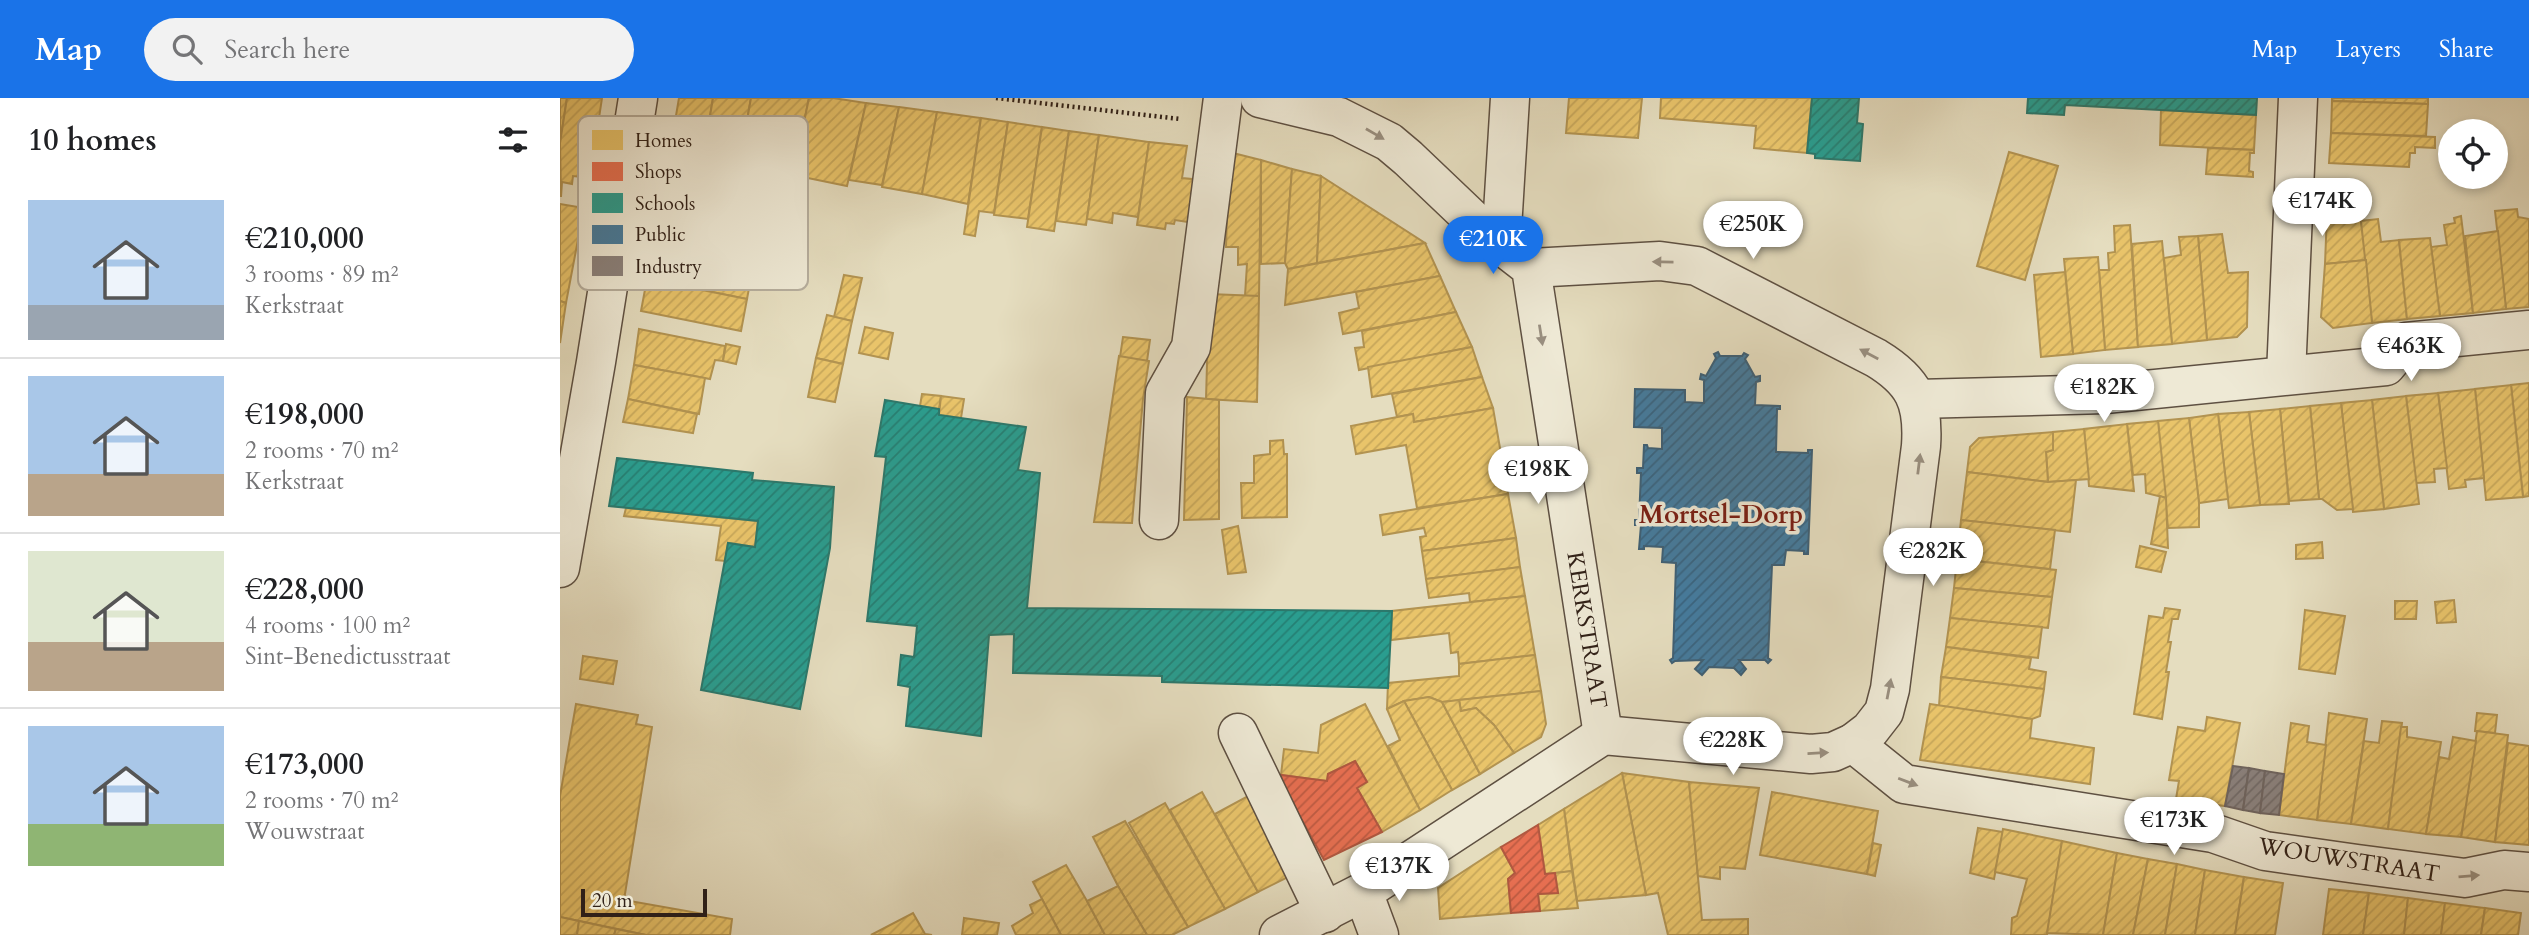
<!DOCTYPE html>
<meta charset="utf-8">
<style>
body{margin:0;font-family:Cardo,serif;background:#f2f2f2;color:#202124;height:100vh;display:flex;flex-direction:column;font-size:26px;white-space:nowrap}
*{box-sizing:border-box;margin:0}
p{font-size:23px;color:#757577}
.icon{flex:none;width:38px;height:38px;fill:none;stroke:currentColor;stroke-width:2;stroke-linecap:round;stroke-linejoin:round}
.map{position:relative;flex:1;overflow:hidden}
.drawer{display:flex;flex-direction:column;background:#fff;width:560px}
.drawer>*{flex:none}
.tools{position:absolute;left:1878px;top:21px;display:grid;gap:14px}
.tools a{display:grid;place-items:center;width:70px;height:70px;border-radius:50%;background:#fff;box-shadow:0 4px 10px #0003;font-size:35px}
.scale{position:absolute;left:21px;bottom:18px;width:126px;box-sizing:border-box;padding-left:7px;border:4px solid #312118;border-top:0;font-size:19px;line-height:24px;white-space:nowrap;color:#312118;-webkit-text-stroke:5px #eee9d5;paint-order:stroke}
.price{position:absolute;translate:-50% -60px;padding:0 16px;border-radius:24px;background:#fff;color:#222;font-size:23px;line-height:46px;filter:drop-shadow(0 2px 4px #0008)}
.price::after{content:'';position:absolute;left:50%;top:42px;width:21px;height:16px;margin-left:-10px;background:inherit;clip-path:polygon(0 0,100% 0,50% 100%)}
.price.active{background:#1a73e8;color:#fff}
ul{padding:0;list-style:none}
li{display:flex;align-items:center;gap:21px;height:175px;padding:0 28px}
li+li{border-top:2px solid #e0e0e0}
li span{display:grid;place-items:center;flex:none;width:196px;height:140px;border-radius:0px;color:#555}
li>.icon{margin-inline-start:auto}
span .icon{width:84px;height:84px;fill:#fffc;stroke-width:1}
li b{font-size:30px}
h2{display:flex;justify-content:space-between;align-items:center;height:84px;padding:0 28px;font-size:30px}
header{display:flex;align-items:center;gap:42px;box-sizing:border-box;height:98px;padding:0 35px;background:#1a73e8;color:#fff}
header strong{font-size:33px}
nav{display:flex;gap:38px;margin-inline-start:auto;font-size:24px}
.search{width:490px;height:63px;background:#f2f2f2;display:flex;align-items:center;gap:18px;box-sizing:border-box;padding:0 24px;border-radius:38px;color:#757577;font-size:26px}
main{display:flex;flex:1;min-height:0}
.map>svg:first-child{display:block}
</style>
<header>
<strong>Map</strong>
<div class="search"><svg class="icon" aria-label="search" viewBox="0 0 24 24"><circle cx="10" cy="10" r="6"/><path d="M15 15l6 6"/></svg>Search here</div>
<nav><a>Map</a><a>Layers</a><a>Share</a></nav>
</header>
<main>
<section class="drawer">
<h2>10 homes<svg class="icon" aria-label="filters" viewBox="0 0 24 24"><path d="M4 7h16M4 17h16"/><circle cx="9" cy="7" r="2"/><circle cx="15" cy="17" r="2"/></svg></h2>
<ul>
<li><span style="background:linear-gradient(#a9c7e8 75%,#9aa5b1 0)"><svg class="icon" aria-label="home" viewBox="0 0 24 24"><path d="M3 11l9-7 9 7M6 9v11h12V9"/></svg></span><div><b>€210,000</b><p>3 rooms · 89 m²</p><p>Kerkstraat</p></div></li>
<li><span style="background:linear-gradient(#a9c7e8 70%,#b9a48a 0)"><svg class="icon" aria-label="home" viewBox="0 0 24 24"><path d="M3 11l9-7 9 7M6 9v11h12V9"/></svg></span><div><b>€198,000</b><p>2 rooms · 70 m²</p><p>Kerkstraat</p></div></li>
<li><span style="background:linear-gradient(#dfe7d0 65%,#b9a48a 0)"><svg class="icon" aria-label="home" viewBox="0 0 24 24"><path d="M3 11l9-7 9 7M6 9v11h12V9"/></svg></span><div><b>€228,000</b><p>4 rooms · 100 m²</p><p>Sint-Benedictusstraat</p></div></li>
<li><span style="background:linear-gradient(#a9c7e8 70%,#8fb573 0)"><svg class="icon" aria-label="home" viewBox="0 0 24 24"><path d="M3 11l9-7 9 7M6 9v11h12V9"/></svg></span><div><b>€173,000</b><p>2 rooms · 70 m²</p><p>Wouwstraat</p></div></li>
</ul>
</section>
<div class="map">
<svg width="1969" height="837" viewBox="0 0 1969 837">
<defs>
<pattern id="homes-hatch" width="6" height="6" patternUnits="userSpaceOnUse" patternTransform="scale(1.75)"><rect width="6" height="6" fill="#e9c46a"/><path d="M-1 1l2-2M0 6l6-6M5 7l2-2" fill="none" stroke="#c8a85b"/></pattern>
<pattern id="shops-hatch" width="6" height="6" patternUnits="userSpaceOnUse" patternTransform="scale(1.75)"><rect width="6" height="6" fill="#e76f51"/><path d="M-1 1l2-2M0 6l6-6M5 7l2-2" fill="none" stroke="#bc5b42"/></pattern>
<pattern id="schools-hatch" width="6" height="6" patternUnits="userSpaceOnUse" patternTransform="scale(1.75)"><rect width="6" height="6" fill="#2a9d8f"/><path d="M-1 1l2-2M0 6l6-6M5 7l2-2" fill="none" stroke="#258074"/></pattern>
<pattern id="public-hatch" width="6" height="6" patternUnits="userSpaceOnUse" patternTransform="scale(1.75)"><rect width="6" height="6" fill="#457b9d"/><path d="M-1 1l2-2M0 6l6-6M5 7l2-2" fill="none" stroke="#3a647f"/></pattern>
<pattern id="industry-hatch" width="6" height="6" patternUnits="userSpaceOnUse" patternTransform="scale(1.75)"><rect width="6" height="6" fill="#8a817c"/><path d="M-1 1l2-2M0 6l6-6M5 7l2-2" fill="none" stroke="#716965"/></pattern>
</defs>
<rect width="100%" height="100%" fill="#e5ddbf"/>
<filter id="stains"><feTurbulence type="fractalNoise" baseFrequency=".00286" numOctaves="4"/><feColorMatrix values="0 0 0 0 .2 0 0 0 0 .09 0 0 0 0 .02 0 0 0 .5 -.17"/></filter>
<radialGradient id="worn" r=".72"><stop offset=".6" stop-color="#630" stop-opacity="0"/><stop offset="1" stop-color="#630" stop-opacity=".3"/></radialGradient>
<g fill="url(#homes-hatch)" stroke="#b29351" stroke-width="2">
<polygon points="0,0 7,0 0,45"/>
<polygon points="7,0 42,0 30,80 13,78 12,86 2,84 1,99 0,45"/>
<polygon points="119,0 153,0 132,129 98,123"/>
<polygon points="153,0 191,0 178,73 142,66"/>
<polygon points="191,0 249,0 233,77 179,67"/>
<polygon points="249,0 273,0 306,5 287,88 233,77"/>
<polygon points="1009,0 1082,0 1078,40 1006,35"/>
<polygon points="1101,0 1252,0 1247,55 1194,50 1196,28 1100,20"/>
<polygon points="1772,0 1868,0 1868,6 1772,3"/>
<polygon points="1772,3 1868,6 1866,38 1771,35"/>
<polygon points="306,5 339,9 322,87 289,82"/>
<polygon points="339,9 377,14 362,96 322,89"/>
<polygon points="1601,12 1696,17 1694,52 1600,47"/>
<polygon points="377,14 421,20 408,106 362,96"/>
<polygon points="421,20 448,24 434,115 419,113 415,138 404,136"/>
<polygon points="448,24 482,29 468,121 434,117"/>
<polygon points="482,29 509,33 494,133 467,129"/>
<polygon points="509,33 539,37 526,127 496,123"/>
<polygon points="1771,35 1875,39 1875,50 1855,49 1855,55 1850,55 1849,69 1769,65"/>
<polygon points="539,37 589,44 578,119 553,115 552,125 527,121"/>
<polygon points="589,44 627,48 622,80 642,82 635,125 615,122 614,126 606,125 605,131 577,127"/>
<polygon points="1648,50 1694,52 1694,55 1690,55 1689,73 1693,74 1693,79 1646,76"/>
<polygon points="669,54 701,62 699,198 685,198 687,166 678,167 678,149 666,149"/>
<polygon points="1449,54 1498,68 1465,182 1417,168"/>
<polygon points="701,62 732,71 725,165 701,166"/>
<polygon points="732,71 761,78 757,165 728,171 725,165"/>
<polygon points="761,78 865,145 757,165"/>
<polygon points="0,106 24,110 6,205 0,203"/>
<polygon points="1957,111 1958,119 1969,121 1969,209 1946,211 1935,113"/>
<polygon points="1767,115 1800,115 1806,162 1765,166"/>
<polygon points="1901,118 1913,215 1880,218 1871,149 1887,147 1884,127 1895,125 1894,120"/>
<polygon points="1818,121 1821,144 1839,142 1847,221 1812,225 1801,123"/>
<polygon points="1570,127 1578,249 1545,252 1539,172 1549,172 1548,155 1555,154 1554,128"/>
<polygon points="1938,133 1946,211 1913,215 1905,138"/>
<polygon points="1662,136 1668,175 1688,174 1687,229 1677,239 1647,242 1638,138"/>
<polygon points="1638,138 1647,242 1612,246 1604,160 1621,157 1619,139"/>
<polygon points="1870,140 1880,218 1847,221 1839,142"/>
<polygon points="97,143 131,150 130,154 164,160 162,168 192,174 187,201 87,181"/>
<polygon points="1602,143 1612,246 1578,249 1572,146"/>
<polygon points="865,145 880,178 725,207 728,171"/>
<polygon points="1538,159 1545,252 1513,256 1504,161"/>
<polygon points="1806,162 1812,225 1773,230 1761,219 1765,166"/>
<polygon points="1505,174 1513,256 1481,259 1474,177"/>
<polygon points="284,177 302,180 292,223 274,219"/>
<polygon points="880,178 896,214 783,236 779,215 799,210 796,194"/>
<polygon points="87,181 187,201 181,233 81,213"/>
<polygon points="649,196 699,198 697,304 646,301"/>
<polygon points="0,203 6,205 0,245"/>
<polygon points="896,214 912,249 799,272 795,250 804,249 802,233"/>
<polygon points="267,217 292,223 283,266 256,260"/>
<polygon points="305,229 333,235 328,261 299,255"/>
<polygon points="79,231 165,248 163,263 155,262 150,281 74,267"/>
<polygon points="563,239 590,242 587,263 560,259"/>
<polygon points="166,246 180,249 176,266 163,263"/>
<polygon points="912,249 922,279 812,299 808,269"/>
<polygon points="559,258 589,263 583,301 572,425 534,424"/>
<polygon points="256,260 283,266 275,304 248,299"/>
<polygon points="74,267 145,280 139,316 68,301"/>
<polygon points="922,279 933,310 854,324 853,316 837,319 832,296"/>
<polygon points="1969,285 1969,398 1963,399 1951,287"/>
<polygon points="1951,287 1963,399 1926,402 1915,291"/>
<polygon points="1915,291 1924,380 1905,382 1906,389 1889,391 1878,295"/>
<polygon points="1878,295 1887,370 1874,371 1875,384 1856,385 1846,298"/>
<polygon points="362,296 381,298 379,311 360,308"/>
<polygon points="381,298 404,301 401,320 379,317"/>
<polygon points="1846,298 1859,406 1824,411 1812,302"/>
<polygon points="627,299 659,302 659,421 624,422"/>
<polygon points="68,301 137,316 133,335 63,324"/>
<polygon points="1812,302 1824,411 1793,414 1781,305"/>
<polygon points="1781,305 1793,411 1777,412 1762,401 1759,401 1750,308"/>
<polygon points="1750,308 1759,401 1729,403 1720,311"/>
<polygon points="933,310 948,396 857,410 846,347 796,356 791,328 853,316 854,324"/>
<polygon points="1720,311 1729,406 1700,407 1689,314"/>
<polygon points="1689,314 1700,407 1669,410 1658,316"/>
<polygon points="1658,316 1668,401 1639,405 1629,320"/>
<polygon points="1629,320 1639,405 1639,429 1608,430 1598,323"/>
<polygon points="1598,323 1606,400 1586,395 1585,376 1573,377 1567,326"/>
<polygon points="1567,326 1574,393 1529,388 1524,331"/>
<polygon points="1524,331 1529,381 1488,384 1486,354 1493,352 1493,334"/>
<polygon points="1493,334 1493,352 1486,354 1488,384 1407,374 1410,349 1419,340"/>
<polygon points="723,342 724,356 727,356 727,419 682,420 681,385 694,385 694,358 710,356 710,343"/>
<polygon points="1407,374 1488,384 1516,382 1510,434 1401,422"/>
<polygon points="948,396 956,440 862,453 860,439 866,438 864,430 823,437 820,417"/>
<polygon points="1600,398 1606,400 1608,450 1591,446"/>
<polygon points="66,410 198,423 195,449 168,445 165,463 156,462 161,428 64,418"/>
<polygon points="1401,422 1495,432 1490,471 1397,461"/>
<polygon points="678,428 686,474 668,476 662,432"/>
<polygon points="956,440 960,469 866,481 862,453"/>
<polygon points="1762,444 1763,460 1736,461 1736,447"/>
<polygon points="1580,448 1606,454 1601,474 1576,469"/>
<polygon points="1397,461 1496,472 1492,499 1394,490"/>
<polygon points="960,469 965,498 910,504 909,495 869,500 866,481"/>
<polygon points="1394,490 1492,499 1488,530 1390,520"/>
<polygon points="965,498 975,557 899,566 898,554 891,555 889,535 831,542 832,513"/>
<polygon points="1894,502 1896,524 1877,525 1875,504"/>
<polygon points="1835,503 1857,503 1856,521 1835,521"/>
<polygon points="1605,510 1620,512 1618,521 1612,521 1608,544 1611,544 1606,574 1609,574 1602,621 1574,616 1589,518 1603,520"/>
<polygon points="1745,512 1785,518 1775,576 1739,571"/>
<polygon points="1390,520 1482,529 1478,560 1386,549"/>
<polygon points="1386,549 1471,560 1469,571 1486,574 1484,591 1381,579"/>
<polygon points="975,557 981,593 882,604 869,599 844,603 827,611 828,585 899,578 899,566"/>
<polygon points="23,558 57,563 53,586 20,581"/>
<polygon points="1381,579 1484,591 1480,618 1472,621 1379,608"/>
<polygon points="981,593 986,626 981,639 954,655 934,627 916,610 901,613 899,602"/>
<polygon points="869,599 882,604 920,676 892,692 844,603"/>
<polygon points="899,602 901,613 916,610 934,627 954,655 920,676 882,604"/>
<polygon points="844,603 892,692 860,712 828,648 840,642 827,611"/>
<polygon points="16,606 78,617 76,626 92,629 64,802 172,821 170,837 86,837 0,819 0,698"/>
<polygon points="805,606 860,712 822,734 797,690 807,684 795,663 768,676 767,683 721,677 724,651 758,655 761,627"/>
<polygon points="1370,606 1472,621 1470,640 1534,650 1530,686 1360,662"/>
<polygon points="1769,615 1807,621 1791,726 1757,722"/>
<polygon points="1917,615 1937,617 1935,635 1915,633"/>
<polygon points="1647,619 1680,625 1665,708 1616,701 1619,683 1609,682 1618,629 1645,633"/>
<polygon points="1822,623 1842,625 1828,731 1791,726 1804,643 1819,645"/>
<polygon points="1731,625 1749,628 1747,644 1766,647 1757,722 1719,717"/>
<polygon points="1841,629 1847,629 1847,639 1881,644 1866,736 1828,731"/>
<polygon points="1917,633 1948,637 1935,744 1901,739"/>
<polygon points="1893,639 1916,643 1901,739 1866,736 1879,659 1889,661"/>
<polygon points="1948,645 1969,648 1969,747 1935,744"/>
<polygon points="1062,675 1129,684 1142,822 1188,821 1188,837 1108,837 1098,795 1086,797"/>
<polygon points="1062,675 1086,797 1017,803 1004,711"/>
<polygon points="1129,684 1199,690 1185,771 1160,769 1160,781 1138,778"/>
<polygon points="642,694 698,794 665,811 610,712"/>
<polygon points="1212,694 1318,713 1307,776 1200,757"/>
<polygon points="688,698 732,777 698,794 655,716"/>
<polygon points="605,705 665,811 628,829 569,725"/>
<polygon points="1004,711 1012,773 985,776 978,727"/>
<polygon points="565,723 628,829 612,837 587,837 558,788 533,739"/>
<polygon points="1418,730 1443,734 1434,781 1410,775"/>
<polygon points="1443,731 1502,743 1487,837 1451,837 1452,820 1457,818 1467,781 1435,774"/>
<polygon points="1502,743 1557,755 1543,837 1487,835"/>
<polygon points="1313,745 1321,747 1315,778 1307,776"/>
<polygon points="941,749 955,775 948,781 951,815 880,821 878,790"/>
<polygon points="1557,755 1588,761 1573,837 1543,837"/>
<polygon points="1588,761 1617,766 1605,837 1573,837"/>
<polygon points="1617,766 1645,772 1635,837 1605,837"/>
<polygon points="506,767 527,803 545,837 501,837 473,784"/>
<polygon points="1645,772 1684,779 1675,837 1635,837"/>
<polygon points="1012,773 1018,810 980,813 978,796 998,795 995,775"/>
<polygon points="1684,779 1723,785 1715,837 1675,837"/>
<polygon points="558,788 587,837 545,837 527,803"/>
<polygon points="1769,791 1809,795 1803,837 1763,837"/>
<polygon points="1809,795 1848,800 1844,837 1803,837"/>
<polygon points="1848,800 1885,805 1881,837 1844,837"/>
<polygon points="482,801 501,837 456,837 452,828 473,815 470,807"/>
<polygon points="1885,805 1925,810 1921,837 1881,837"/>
<polygon points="1925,810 1961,815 1958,837 1921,837"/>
<polygon points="353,815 365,836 372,837 311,837"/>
<polygon points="0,819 19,823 17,837 0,837"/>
<polygon points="404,820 439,825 437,837 402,837"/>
<polygon points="19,823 56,831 54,837 17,837"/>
<polygon points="56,831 86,837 54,837"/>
</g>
<g fill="url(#shops-hatch)" stroke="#b05840" stroke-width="2">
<polygon points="795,663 807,684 797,690 822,734 764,762 722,686 721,677 767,683 768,676"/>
<polygon points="978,727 985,776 995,775 998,795 978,796 980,813 951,815 948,781 955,775 941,749"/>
</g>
<g fill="url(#schools-hatch)" stroke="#2c786b" stroke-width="2">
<polygon points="1252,0 1299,0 1297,25 1303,26 1300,63 1255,60 1255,56 1247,55"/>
<polygon points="1468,0 1697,0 1696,17 1505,7 1504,17 1467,15"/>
<polygon points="325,302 379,311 379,317 466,329 458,372 480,375 467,510 832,513 828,590 602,584 602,578 453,575 454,536 429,537 421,638 346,628 350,589 338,587 341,557 354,559 357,528 307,523 326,359 315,358"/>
<polygon points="57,360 193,375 192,382 274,389 270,450 240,611 141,592 168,445 195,449 198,423 49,408"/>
</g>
<polygon fill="url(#public-hatch)" stroke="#3f6075" stroke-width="2" points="1158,254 1160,258 1182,258 1184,255 1188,257 1185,261 1195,279 1200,278 1200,283 1196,284 1195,307 1220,308 1220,311 1217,311 1216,354 1248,355 1248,352 1252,352 1248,456 1244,456 1244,453 1226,452 1224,467 1212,467 1208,560 1211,562 1208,565 1205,562 1179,562 1186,571 1181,577 1174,570 1149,569 1142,577 1135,571 1143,562 1115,563 1112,565 1110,562 1113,560 1116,465 1102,464 1103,449 1084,448 1084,451 1079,451 1081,427 1075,427 1075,422 1079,422 1081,375 1077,375 1077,370 1083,370 1084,347 1087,347 1088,350 1102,351 1102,330 1074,329 1075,291 1125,292 1125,304 1144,305 1144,282 1140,281 1141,276 1146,278 1156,260 1154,256"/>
<g fill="url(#industry-hatch)" stroke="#6f645e" stroke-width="2">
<polygon points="1673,668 1689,670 1683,712 1665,708"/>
<polygon points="1689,670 1705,673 1700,715 1683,712"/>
<polygon points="1705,673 1724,676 1719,717 1700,715"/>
</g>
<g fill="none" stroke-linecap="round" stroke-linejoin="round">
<defs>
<g id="minor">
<polyline points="700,0 779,19 829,44 848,60 931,139 971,170 1043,637"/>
<polyline points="941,147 950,0"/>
<polyline points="1726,277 1738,0"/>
<polyline points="1357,301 1545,296 1826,268 1846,244 1969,232"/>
<polyline points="599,422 605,295 631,249 663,0"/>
<polyline points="0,470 36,264 78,0"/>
<polyline points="678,635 765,815"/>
<polyline points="1293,645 1344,686 1653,735 1705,753 1797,766 1905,780 1944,772 1969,774"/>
<polyline points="803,794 819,837"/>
<path d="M719,837L803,794L1043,637L1251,656L1273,654L1293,645L1310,632L1324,614L1330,591L1361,348C1364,304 1354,283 1316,260L1137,168L1100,163L971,170"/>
</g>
</defs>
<use href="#minor" stroke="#5e5042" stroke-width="41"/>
<polyline stroke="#312118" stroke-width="4.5" stroke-dasharray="2 3.5" stroke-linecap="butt" points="436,0 620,21"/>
<use href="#minor" stroke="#eee9d5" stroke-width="38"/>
</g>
<defs><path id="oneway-solid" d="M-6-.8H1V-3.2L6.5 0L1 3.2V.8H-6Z" transform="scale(1.75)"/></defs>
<g fill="#998f80">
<use href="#oneway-solid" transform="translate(815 36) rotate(30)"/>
<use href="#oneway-solid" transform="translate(1103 164) rotate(-179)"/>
<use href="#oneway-solid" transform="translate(981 237) rotate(81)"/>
<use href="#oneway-solid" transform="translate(1309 256) rotate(-152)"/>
<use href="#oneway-solid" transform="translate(1359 366) rotate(-83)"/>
<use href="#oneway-solid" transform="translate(1329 591) rotate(-79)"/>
<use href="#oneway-solid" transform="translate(1258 655) rotate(-3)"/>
<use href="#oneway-solid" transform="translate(1348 684) rotate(21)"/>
<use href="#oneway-solid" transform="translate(1909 778) rotate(-5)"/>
</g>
<g text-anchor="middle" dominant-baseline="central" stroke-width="7" stroke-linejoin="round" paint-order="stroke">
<g font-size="23" fill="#312118" stroke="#eee9d5">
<text transform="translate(1027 532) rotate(81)">KERKSTRAAT</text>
<text transform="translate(1789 762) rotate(9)">WOUWSTRAAT</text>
</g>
<g font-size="26" font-weight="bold" fill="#7a1f14" stroke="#eee9d5">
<text x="1161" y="416">Mortsel-Dorp</text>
</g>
</g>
<rect x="18" y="18" width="230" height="174" rx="10" fill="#eee9d5" stroke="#b5ad9c" stroke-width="2"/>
<rect x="32" y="32" width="31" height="20" fill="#e9c46a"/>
<rect x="32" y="64" width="31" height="19" fill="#e76f51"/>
<rect x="32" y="95" width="31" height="20" fill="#2a9d8f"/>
<rect x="32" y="127" width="31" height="19" fill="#457b9d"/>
<rect x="32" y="158" width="31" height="20" fill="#8a817c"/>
<g font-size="19" fill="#312118">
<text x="75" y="49">Homes</text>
<text x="75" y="80">Shops</text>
<text x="75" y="112">Schools</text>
<text x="75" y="143">Public</text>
<text x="75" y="175">Industry</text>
</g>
<rect width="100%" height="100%" filter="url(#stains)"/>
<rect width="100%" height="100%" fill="url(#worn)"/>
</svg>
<div class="tools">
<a><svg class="icon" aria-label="locate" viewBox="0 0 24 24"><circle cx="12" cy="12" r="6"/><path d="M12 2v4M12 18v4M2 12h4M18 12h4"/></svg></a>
</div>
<div class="scale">20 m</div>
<b class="price" style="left:1762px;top:140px">€174K</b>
<b class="price" style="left:1193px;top:163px">€250K</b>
<b class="price active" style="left:933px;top:178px">€210K</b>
<b class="price" style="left:1851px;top:285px">€463K</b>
<b class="price" style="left:1544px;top:326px">€182K</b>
<b class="price" style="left:978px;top:408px">€198K</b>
<b class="price" style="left:1373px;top:490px">€282K</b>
<b class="price" style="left:1173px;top:679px">€228K</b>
<b class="price" style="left:1614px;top:759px">€173K</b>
<b class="price" style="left:839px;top:805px">€137K</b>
</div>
</main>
